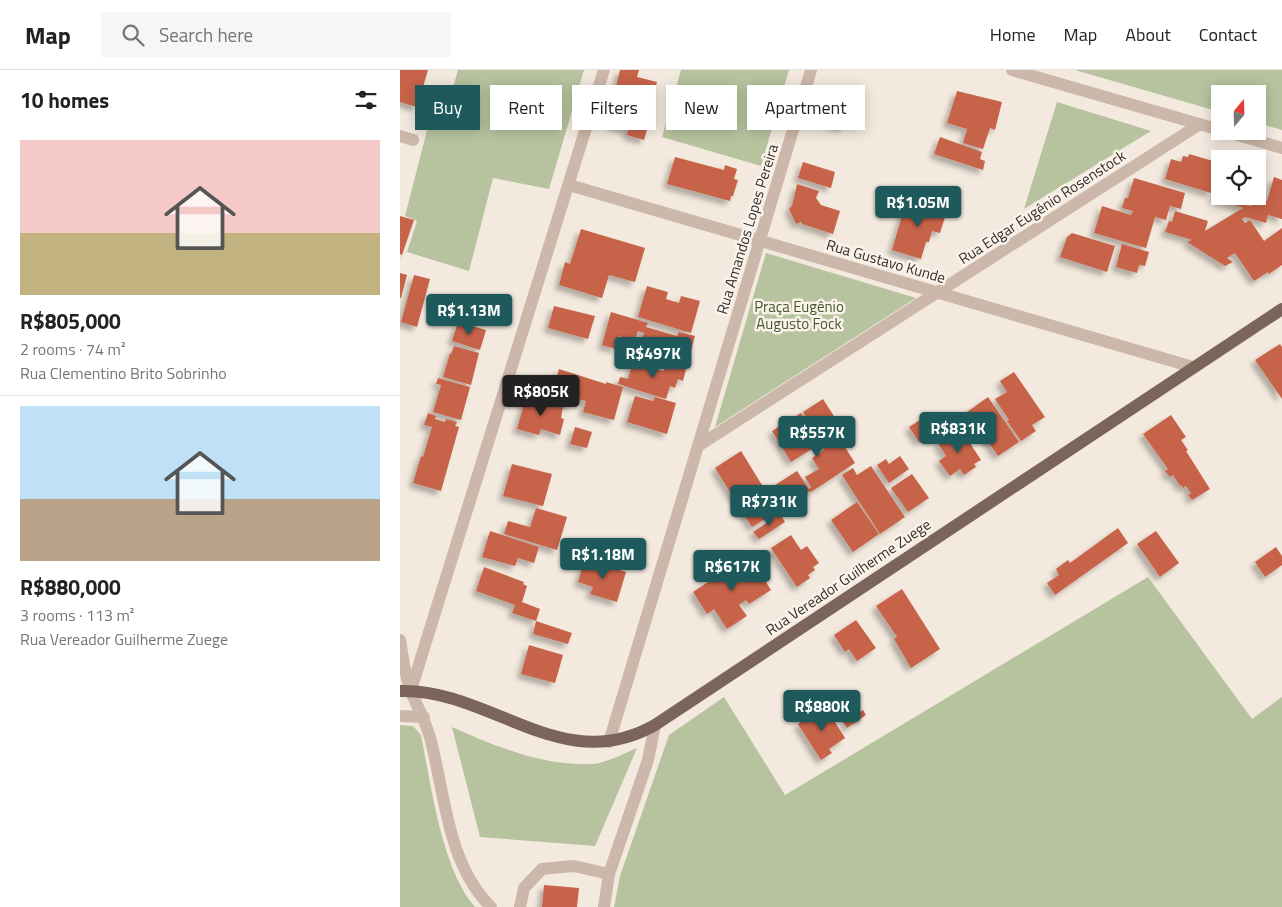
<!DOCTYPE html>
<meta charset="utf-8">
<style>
body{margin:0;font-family:"Titillium Web",sans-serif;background:#f6f6f6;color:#222;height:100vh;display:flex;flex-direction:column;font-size:19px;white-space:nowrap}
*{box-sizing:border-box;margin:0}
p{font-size:16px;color:#767676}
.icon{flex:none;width:28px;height:28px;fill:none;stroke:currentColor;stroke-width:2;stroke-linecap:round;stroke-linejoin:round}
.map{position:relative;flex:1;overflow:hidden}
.details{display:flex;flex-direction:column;background:#fff;width:400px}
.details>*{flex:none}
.guide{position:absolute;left:15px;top:15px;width:475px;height:45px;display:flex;gap:10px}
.needle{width:32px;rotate:19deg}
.buttons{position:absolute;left:811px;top:15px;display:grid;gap:10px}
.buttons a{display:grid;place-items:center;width:55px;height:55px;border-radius:0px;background:#fff;box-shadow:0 2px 12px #0003;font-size:25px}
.price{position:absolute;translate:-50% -42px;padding:0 11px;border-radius:5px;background:#1e595b;color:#fff;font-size:16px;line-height:32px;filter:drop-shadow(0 1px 2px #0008)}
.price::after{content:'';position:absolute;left:50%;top:30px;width:15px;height:11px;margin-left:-8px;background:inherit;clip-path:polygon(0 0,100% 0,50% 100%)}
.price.on{background:#222;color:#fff}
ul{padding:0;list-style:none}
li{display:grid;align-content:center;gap:10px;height:265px;padding:0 20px}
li+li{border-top:1px solid #e0e0e0}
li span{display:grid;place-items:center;height:155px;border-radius:0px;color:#555}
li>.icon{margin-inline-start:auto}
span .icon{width:90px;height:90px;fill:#fffc;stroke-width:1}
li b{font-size:21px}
h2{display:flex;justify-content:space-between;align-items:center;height:60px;padding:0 20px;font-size:21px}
.tag{padding:0 18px;border-radius:0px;background:#fff;box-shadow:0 2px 12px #0003;font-size:18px;line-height:45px}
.tag.on{background:#1e595b;color:#fff}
header{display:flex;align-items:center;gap:30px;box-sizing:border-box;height:70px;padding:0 25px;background:#fff;border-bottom:1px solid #e0e0e0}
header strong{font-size:24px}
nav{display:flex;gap:28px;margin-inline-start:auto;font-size:18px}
.search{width:350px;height:45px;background:#f6f6f6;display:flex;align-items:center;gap:12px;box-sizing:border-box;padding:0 18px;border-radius:0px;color:#767676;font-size:19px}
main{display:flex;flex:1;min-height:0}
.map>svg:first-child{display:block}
</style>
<header>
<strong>Map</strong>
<div class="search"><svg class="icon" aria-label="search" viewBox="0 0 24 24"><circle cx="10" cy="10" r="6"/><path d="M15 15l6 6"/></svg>Search here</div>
<nav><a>Home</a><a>Map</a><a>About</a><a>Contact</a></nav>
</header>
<main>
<section class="details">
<h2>10 homes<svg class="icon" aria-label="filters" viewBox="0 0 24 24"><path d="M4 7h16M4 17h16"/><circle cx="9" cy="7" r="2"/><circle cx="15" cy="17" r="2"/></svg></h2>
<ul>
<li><span style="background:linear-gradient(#f6c9c9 60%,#c2b280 0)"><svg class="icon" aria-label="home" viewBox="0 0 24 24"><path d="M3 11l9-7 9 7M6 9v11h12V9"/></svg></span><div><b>R$805,000</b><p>2 rooms · 74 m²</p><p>Rua Clementino Brito Sobrinho</p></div></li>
<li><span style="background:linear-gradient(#bfe0f5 60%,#b9a48a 0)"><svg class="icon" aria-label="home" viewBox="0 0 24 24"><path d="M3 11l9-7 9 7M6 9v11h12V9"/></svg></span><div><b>R$880,000</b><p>3 rooms · 113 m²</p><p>Rua Vereador Guilherme Zuege</p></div></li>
</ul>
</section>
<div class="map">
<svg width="882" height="837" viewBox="0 0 882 837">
<defs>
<filter id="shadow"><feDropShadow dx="-4.5" dy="4.5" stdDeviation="2.5" flood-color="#0004"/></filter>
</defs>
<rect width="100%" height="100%" fill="#f3e9de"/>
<g fill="#b7c39e">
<polygon points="58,0 184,0 149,119 93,108 69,201 7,182 17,151 5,146 38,18 52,21"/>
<polygon points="281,0 389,0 361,96 262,67"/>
<polygon points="675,0 882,0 882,60 858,53 858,24 820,24 820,42"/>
<polygon points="657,32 751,61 624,139"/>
<polygon points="366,183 516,228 315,357"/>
<polygon points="748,507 852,649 882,627 882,837 214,837 220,806 269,665 324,627 385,725"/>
<path d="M0,655L13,656L21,665C31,715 42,800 75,837H0Z"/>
<path d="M52,657C97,677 143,696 193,694C206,693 225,683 237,678L195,776L80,767Z"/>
</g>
<g fill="#c76448" filter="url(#shadow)">
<polygon points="0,0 28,0 17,37 0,32"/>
<polygon points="220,0 239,0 237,7 257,12 250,36 214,25"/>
<polygon points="557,21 602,32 595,60 590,58 583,79 563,73 567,59 547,53"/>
<polygon points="442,25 459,30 456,43 461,44 458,55 446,52 444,58 416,50 421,35 438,40"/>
<polygon points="219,28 253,38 244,70 227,65 228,60 211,55"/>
<polygon points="540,67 582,82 580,89 585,91 583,100 534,84"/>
<polygon points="789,84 820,93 811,123 765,109 771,89 781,92 783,86 788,87"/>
<polygon points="275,87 324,100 325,95 337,99 334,109 338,110 333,126 331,126 330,131 267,114"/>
<polygon points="403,92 435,102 431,118 398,108"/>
<polygon points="874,107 882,110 882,149 868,145 866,153 845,147 842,149 845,153 850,150 864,171 882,158 882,195 869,204 868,202 854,211 835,183 827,188 833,192 825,196 787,172 792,170 765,162 769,151 772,152 775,141 808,151 805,161 843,138 814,129 820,110 820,126 850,126 847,135 852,136 855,127 867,131"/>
<polygon points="734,108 785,123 781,139 770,136 766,150 755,147 746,178 694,163 702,136 731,145 733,141 722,138 725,128 728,128"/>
<polygon points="397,114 419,121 416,128 421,135 440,141 433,164 402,154 402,152 401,152 396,154 389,139 392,136"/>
<polygon points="507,129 547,141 540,163 532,161 529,172 526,172 521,189 492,180"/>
<polygon points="0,146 14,150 2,185 0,184"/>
<polygon points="181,159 245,178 235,212 209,205 202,228 159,215 165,192 170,194"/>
<polygon points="672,163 715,176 707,202 660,187 667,167"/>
<polygon points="722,174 749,182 745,196 739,195 737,203 716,197"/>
<polygon points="0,203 7,205 1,228 0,228"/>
<polygon points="14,205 30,209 17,257 1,252"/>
<polygon points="247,216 268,222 266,229 279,233 281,226 300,231 291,263 238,247"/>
<polygon points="154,236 195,246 188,269 148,258"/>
<polygon points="211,242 248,253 246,257 277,266 279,262 295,266 286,298 238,284 244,263 238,261 235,271 219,266 216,279 202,275"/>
<polygon points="58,252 86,260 80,280 52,271"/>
<polygon points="880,274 882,277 882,329 855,290"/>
<polygon points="54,276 79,283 71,315 43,307 50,283 51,284"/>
<polygon points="233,292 264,301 266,294 286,299 283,311 278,309 275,318 270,316 266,329 218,314 220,307 228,309"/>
<polygon points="159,299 206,314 206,312 223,317 214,350 183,342 186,331 174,328 171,336 152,331 155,320 153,320"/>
<polygon points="614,302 645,347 632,355 636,361 621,371 607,351 609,350 595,329 607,322 600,311"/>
<polygon points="38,308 70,317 61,350 33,342 41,315 36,314"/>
<polygon points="235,326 253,331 255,327 276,333 267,364 227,352"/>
<polygon points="126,327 163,337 161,348 164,349 160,365 141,359 139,365 117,359"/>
<polygon points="588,327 619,372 598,386 567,342"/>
<polygon points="423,329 446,365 440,369 455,393 411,422 410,421 397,429 399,432 384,442 369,419 397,401 409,419 411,417 405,407 419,399 412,388 424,380 423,379 425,377 403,342"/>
<polygon points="28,343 36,346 35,349 45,352 46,349 57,352 55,356 59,357 41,421 13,413 21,386 23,387 32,357 24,355"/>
<polygon points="401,343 412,361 408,363 410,366 409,367 415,377 391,392 372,361"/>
<polygon points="531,343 540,358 519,372 509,357"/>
<polygon points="771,345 786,367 781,370 788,380 786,381 810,419 792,430 788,425 791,423 786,416 783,418 781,415 780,416 773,405 770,407 765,401 768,399 743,364"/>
<polygon points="175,357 192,362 187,378 170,374"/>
<polygon points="560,358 581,390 574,394 576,397 564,405 560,399 550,406 539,391 546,386 538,373"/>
<polygon points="341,381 378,441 352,457 339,437 347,432 342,424 338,426 341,430 337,433 315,398"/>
<polygon points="500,386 509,399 489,413 477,395 486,389 489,394"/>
<polygon points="112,394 152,404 143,436 103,426"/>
<polygon points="471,396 505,447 480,464 442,405 453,398 457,405"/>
<polygon points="512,404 529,428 508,442 491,418"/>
<polygon points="457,432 479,464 453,482 431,450"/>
<polygon points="136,438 167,447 157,480 104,464 108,451 130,457"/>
<polygon points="380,444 385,452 359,469 353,462"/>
<polygon points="718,458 728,473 655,525 647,513 659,505 656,499 668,490 670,493"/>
<polygon points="90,461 139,477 134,493 118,488 115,496 82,487"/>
<polygon points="756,461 779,493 760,507 737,474"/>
<polygon points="391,465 401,480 407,476 419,493 413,497 415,500 408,505 410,508 397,517 371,478"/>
<polygon points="876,477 882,486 882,495 865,507 855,492"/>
<polygon points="185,490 226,502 217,532 190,524 193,517 178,512"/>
<polygon points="341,490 346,496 353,492 371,520 349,534 346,530 339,535 347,546 327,559 314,539 307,544 293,522"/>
<polygon points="84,497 124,512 123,514 127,516 122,532 140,539 136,551 112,543 115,535 76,521"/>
<polygon points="502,519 540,579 511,598 494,569 497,567 476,536"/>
<polygon points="456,550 476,578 457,591 449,579 445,582 434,565"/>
<polygon points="136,551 172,563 168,574 133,564"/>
<polygon points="129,575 163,585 155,613 121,604"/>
<polygon points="425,636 445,668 429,679 432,683 421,690 398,654"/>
<polygon points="463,640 466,645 447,658 443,652"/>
<polygon points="144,815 179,818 177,837 142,837"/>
</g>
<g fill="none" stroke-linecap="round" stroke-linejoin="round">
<g stroke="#ccb8aa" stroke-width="12">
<polyline points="612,0 820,60"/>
<polyline points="824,61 882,78"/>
<polyline points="0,66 13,70"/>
<polyline points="169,115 793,297"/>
<polyline points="298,376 800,54"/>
<path d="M0,570C3,587 5,606 11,622C19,640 26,652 31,671C45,726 48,795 91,837"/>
<polyline points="11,620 204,0"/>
<polyline points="0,646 24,647"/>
<polyline points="209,672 411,0"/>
<polyline points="120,837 124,818 142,799 174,796 209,804"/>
<polyline points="204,837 209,804 248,690 255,655"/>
</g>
<path stroke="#7b645a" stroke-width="12" d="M0,621C90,618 162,708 255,655L882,239"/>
</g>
<g text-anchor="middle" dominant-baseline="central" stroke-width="5" stroke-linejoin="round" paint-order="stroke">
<g font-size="15" fill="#392e29" stroke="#faf3eb">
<text transform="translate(642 137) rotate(-33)">Rua Edgar Eugênio Rosenstock</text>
<text transform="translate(347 159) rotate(-73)">Rua Amandos Lopes Pereira</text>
<text transform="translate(486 191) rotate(16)">Rua Gustavo Kunde</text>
<text transform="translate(448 507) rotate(-34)">Rua Vereador Guilherme Zuege</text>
</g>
<g font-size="15" fill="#49582d" stroke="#faf3eb">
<text x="399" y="236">Praça Eugênio<tspan x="399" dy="17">Augusto Fock</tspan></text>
</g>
</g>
</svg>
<div class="buttons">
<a><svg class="needle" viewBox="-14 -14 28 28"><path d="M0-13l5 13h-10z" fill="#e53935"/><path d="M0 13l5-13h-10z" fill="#767676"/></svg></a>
<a><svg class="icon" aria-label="locate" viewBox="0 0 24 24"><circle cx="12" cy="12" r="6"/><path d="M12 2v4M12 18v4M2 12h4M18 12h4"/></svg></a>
</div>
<b class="price" style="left:518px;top:158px">R$1.05M</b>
<b class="price" style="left:69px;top:266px">R$1.13M</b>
<b class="price" style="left:253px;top:309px">R$497K</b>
<b class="price on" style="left:141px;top:347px">R$805K</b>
<b class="price" style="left:558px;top:384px">R$831K</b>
<b class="price" style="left:417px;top:388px">R$557K</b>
<b class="price" style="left:369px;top:457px">R$731K</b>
<b class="price" style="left:203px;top:510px">R$1.18M</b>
<b class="price" style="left:332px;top:522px">R$617K</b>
<b class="price" style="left:422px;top:662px">R$880K</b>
<div class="guide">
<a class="tag on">Buy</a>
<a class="tag">Rent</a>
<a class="tag">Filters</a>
<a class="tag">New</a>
<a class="tag">Apartment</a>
</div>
</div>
</main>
